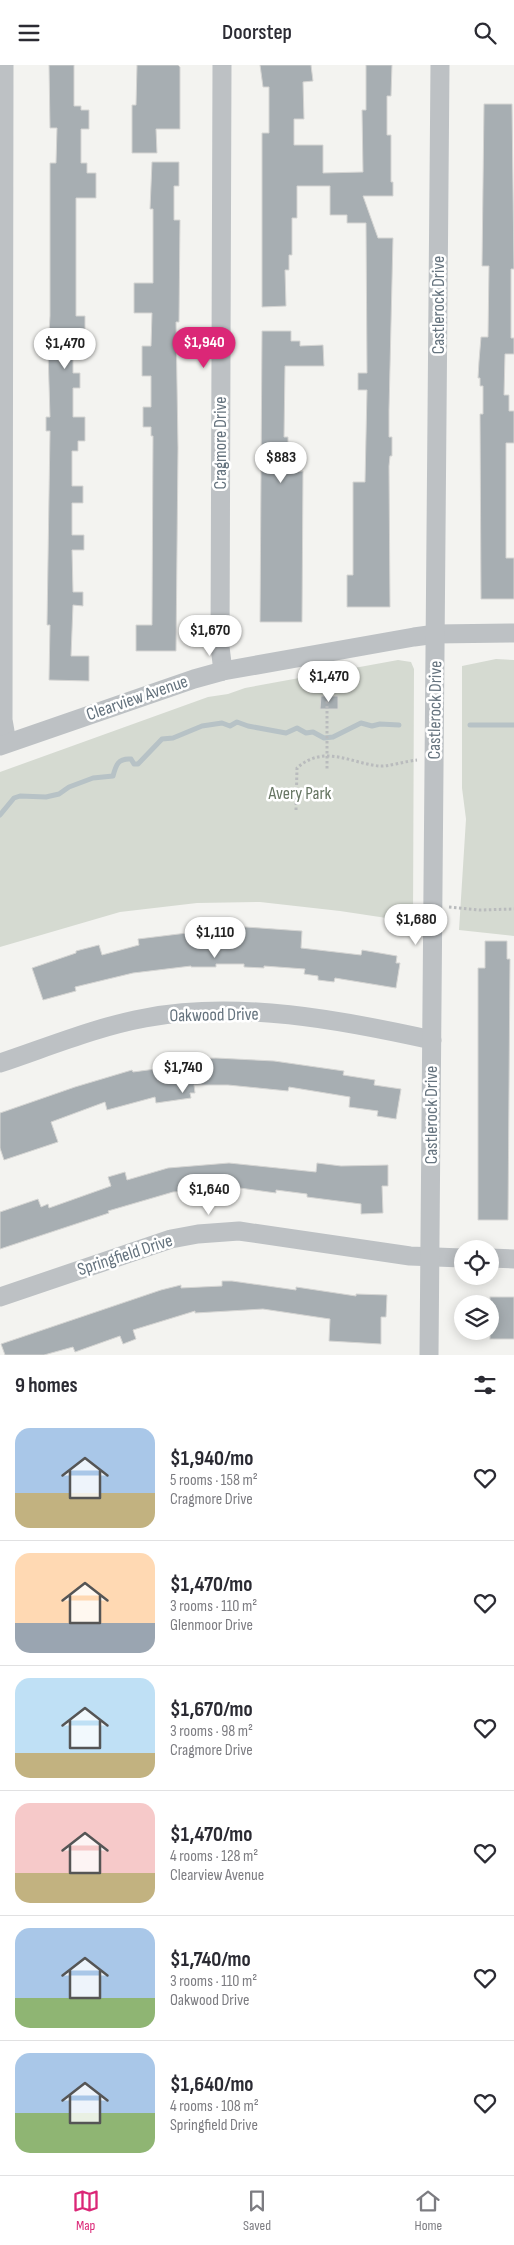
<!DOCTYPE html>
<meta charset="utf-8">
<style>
body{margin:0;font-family:"Sofia Sans Condensed",sans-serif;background:#f2f2f3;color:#2b2b33;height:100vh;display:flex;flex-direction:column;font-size:19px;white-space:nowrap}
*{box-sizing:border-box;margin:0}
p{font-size:16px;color:#7c7c81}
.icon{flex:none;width:28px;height:28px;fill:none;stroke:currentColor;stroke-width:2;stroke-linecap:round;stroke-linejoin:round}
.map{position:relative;height:1290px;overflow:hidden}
.sheet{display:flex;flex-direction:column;background:#fff;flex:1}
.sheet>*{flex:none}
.controls{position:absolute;left:454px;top:1175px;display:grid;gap:10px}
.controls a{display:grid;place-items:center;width:45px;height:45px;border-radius:50%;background:#fff;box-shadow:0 2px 12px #0003;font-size:25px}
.price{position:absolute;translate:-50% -42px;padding:0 11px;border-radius:18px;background:#fff;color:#222;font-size:16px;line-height:32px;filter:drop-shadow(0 1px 2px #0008)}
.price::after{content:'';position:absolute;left:50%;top:30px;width:15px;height:11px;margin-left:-8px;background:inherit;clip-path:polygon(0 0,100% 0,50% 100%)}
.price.current{background:#db2777;color:#fff}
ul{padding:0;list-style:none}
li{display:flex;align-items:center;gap:15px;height:125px;padding:0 15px}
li+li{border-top:1px solid #e1e1e2}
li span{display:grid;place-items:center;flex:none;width:140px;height:100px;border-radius:15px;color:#555}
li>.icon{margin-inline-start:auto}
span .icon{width:60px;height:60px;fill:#fffc;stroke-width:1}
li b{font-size:21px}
h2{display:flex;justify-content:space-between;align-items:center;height:60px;padding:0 15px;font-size:21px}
header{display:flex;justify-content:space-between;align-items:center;height:65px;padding:0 15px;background:#fff;font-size:22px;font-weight:600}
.tab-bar{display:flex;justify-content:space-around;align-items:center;height:70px;border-top:1px solid #e1e1e2;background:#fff;font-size:14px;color:#7c7c81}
.tab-bar a{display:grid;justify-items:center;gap:2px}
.tab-bar .current{color:#db2777}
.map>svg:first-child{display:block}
</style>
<header><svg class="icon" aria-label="menu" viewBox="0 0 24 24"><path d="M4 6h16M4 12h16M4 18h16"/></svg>Doorstep<svg class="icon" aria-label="search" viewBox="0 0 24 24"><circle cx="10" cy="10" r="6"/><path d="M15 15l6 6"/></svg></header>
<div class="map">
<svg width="514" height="1290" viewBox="0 0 514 1290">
<rect width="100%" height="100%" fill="#f3f3f0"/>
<g fill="#d5dad1">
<polygon points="496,594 514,595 514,871 459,865 466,754 462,723 462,601"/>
<polygon points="398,595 411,597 414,604 413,857 340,846 260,837 197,838 120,847 0,882 0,707 208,632 228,629 245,623"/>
</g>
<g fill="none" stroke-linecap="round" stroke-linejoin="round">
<g stroke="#b7c2c6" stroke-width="5">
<polyline points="470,660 514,660"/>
<path d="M0,750L14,733L20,731L46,732L59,729L69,722L93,713L113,711C116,700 118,693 131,694L134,699H138L162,674L173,673L202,661L222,658L230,661L237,657L248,661L286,668L297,663L306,668L313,667L324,673L333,672L361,658L372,661L380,659L399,660"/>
</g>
</g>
<g fill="#a7aeb2" stroke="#d5d5d3">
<polygon points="49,0 74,0 74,41 81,41 81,45 89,45 89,64 81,64 81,98 87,98 87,108 96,108 96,133 76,133 76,251 85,251 85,275 73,275 73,308 80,308 80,323 73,323 73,352 85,352 85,376 78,376 78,386 72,386 72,421 83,421 83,438 72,438 72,470 84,470 84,485 72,485 73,527 83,527 83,541 73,540 71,591 89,591 89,616 49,615 50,560 47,560 50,366 46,366 46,352 50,352 48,285 50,251 50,98 56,98 57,63 50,63"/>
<polygon points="137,0 178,0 180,2 180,64 156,64 157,88 132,88 132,40 136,40"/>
<polygon points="260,0 311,0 313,16 303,17 304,54 294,54 294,80 323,80 323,108 363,107 362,45 366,45 366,0 392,0 391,31 387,31 387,70 391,70 391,117 393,117 393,131 363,131 378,173 393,173 389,345 389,372 392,372 392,391 390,391 389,401 390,542 347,542 347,510 353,510 353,417 365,417 367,325 358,325 358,308 367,308 366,158 347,158 347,150 330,150 330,121 297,121 297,153 292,153 292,190 289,190 289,205 285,205 286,241 262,242 262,68 269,68 269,22 263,22"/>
<polygon points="484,39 512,39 514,204 511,204 511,273 514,273 514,289 505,289 504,330 509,330 509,346 514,346 514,378 506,378 506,493 514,493 514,534 481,534 480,349 483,349 483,321 480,321 480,313 478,313 479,296 481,272 488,272 489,201 482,201"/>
<polygon points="152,97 179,97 179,121 174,121 174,155 180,155 179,257 176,257 178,383 176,586 136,586 136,560 152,560 153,371 151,371 151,362 143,362 143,342 151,342 151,311 142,311 142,281 151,281 152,248 134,248 134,218 153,218 153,144 150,144"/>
<polygon points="262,266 291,266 291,276 300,276 300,281 323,280 324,301 285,301 284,372 288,372 288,379 296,379 296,407 303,406 302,557 260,557"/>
<polygon points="321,631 338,631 338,644 320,644"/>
<polygon points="232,861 302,866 301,883 361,890 362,885 397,891 396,898 400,898 396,923 335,913 334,917 318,915 318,911 304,909 305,904 264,901 264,903 244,902 244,899 216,899 216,902 191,902 191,901 133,908 75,922 76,926 43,935 32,903 76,888 76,886 99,880 102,890 139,880 138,874 187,868 232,867"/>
<polygon points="485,876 507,876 507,894 510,894 508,1155 478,1155 478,903 485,903"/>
<polygon points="216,993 274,996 344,1006 343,1010 375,1015 374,1020 401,1024 396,1054 377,1051 378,1046 349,1042 350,1032 289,1022 288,1026 228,1020 194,1020 195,1028 190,1028 191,1033 156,1038 155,1032 107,1045 105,1037 51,1057 58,1077 4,1095 0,1083 0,1048 75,1022 132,1005 133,1007 163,1003 162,998 192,994"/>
<polygon points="229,1098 316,1107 317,1098 341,1101 388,1100 388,1121 382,1121 383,1148 361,1149 361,1139 307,1132 307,1129 276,1125 276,1128 218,1120 219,1124 173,1127 108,1146 109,1148 0,1184 0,1147 38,1134 41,1142 48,1139 49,1143 111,1121 108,1112 125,1107 127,1115 168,1103"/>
<polygon points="222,1216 232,1216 296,1225 296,1222 356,1231 356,1229 387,1230 386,1252 381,1252 381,1279 329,1276 330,1254 263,1244 195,1248 195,1246 133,1265 136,1274 123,1279 120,1271 75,1287 73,1282 44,1290 5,1290 1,1279 161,1225 181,1220 181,1223 222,1221"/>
<rect x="490" y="1232" width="24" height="42"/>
</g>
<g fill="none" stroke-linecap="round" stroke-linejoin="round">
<g stroke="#b9bbbd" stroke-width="3" stroke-dasharray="2.5 2.5" stroke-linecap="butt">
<polyline points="327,606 327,706"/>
<path d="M296,745L297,703C324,679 350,698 379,701C387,702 406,696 417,695"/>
<polyline points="449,842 480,845 514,844"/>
</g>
<g stroke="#bdc1c4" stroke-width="19">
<polyline points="4,0 3,655 7,678"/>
<polyline points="222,0 220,582 223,606"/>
<polyline points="0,681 194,614 223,606 414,572 436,569 514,568"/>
<path d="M0,998C48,982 96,962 145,953C237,935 342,955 432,975"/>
<polyline points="490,1193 514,1194"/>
<polyline points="0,1232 171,1174 198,1169 239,1166 410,1191 462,1193"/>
<polyline points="429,1290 440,0"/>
</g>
</g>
<g text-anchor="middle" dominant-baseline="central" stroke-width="5" stroke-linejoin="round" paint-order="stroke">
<g font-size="18" fill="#65737e" stroke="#fff">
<text transform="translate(438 240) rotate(-90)">Castlerock Drive</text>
<text transform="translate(220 378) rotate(-90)">Cragmore Drive</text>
<text transform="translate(137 633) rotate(-19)">Clearview Avenue</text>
<text transform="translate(435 645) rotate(-89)">Castlerock Drive</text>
<text transform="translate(214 950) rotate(-1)">Oakwood Drive</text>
<text transform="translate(431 1050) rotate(-90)">Castlerock Drive</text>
<text transform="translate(125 1190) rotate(-18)">Springfield Drive</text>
</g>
<g font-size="18" fill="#677663" stroke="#fff">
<text x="300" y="728">Avery Park</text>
</g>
</g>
</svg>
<div class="controls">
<a><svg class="icon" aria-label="locate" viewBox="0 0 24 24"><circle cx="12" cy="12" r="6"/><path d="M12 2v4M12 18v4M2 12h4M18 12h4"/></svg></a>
<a><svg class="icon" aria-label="layers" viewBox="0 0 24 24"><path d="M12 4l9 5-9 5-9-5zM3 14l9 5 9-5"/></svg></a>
</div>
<b class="price current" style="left:204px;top:304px">$1,940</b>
<b class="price" style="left:65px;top:305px">$1,470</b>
<b class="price" style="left:281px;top:419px">$883</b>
<b class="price" style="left:210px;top:592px">$1,670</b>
<b class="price" style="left:329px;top:638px">$1,470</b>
<b class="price" style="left:416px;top:881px">$1,680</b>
<b class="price" style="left:215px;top:894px">$1,110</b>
<b class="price" style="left:183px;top:1029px">$1,740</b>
<b class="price" style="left:209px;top:1151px">$1,640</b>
</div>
<section class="sheet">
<h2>9 homes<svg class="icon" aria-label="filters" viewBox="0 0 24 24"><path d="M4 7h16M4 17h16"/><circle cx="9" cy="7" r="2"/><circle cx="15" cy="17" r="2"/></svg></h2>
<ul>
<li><span style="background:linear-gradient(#a9c7e8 65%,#c2b280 0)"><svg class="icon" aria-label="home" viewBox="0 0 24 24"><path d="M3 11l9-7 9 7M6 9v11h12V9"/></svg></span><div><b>$1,940/mo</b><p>5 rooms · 158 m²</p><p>Cragmore Drive</p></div><svg class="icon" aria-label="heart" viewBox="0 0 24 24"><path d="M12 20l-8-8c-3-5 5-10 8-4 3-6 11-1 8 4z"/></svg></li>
<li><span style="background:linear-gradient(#ffd9b3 70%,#9aa5b1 0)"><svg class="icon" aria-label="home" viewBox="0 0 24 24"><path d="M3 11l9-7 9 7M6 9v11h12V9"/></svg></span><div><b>$1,470/mo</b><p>3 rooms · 110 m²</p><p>Glenmoor Drive</p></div><svg class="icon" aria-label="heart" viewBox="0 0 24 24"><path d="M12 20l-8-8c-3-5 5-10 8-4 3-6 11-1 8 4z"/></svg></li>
<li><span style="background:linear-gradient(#bfe0f5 75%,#c2b280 0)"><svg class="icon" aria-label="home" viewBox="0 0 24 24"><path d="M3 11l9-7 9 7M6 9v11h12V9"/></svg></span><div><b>$1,670/mo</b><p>3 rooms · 98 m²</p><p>Cragmore Drive</p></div><svg class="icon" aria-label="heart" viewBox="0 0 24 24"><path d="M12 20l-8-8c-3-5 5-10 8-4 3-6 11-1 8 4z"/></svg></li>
<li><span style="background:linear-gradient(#f6c9c9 70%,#c2b280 0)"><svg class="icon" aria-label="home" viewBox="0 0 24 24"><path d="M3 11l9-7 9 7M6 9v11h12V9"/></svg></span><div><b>$1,470/mo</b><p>4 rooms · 128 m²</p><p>Clearview Avenue</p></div><svg class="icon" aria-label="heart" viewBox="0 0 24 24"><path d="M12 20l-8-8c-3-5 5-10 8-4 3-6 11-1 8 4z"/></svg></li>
<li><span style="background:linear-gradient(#a9c7e8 70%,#8fb573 0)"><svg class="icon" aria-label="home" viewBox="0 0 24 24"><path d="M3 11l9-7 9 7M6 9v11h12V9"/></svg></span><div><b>$1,740/mo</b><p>3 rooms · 110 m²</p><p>Oakwood Drive</p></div><svg class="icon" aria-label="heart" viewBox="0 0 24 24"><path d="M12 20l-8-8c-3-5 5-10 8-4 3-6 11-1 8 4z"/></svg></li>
<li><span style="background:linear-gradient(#a9c7e8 60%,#8fb573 0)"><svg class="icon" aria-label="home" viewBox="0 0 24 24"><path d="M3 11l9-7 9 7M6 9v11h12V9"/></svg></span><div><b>$1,640/mo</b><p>4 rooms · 108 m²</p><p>Springfield Drive</p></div><svg class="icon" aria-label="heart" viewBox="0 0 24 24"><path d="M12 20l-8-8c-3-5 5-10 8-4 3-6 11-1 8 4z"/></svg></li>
</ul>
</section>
<nav class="tab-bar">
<a class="current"><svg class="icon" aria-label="map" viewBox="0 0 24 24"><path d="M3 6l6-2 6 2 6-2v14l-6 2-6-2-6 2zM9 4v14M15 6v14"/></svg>Map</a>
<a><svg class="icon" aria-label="saved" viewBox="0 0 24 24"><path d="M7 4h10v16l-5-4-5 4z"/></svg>Saved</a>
<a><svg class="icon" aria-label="home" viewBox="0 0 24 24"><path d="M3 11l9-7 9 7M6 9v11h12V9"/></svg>Home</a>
</nav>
